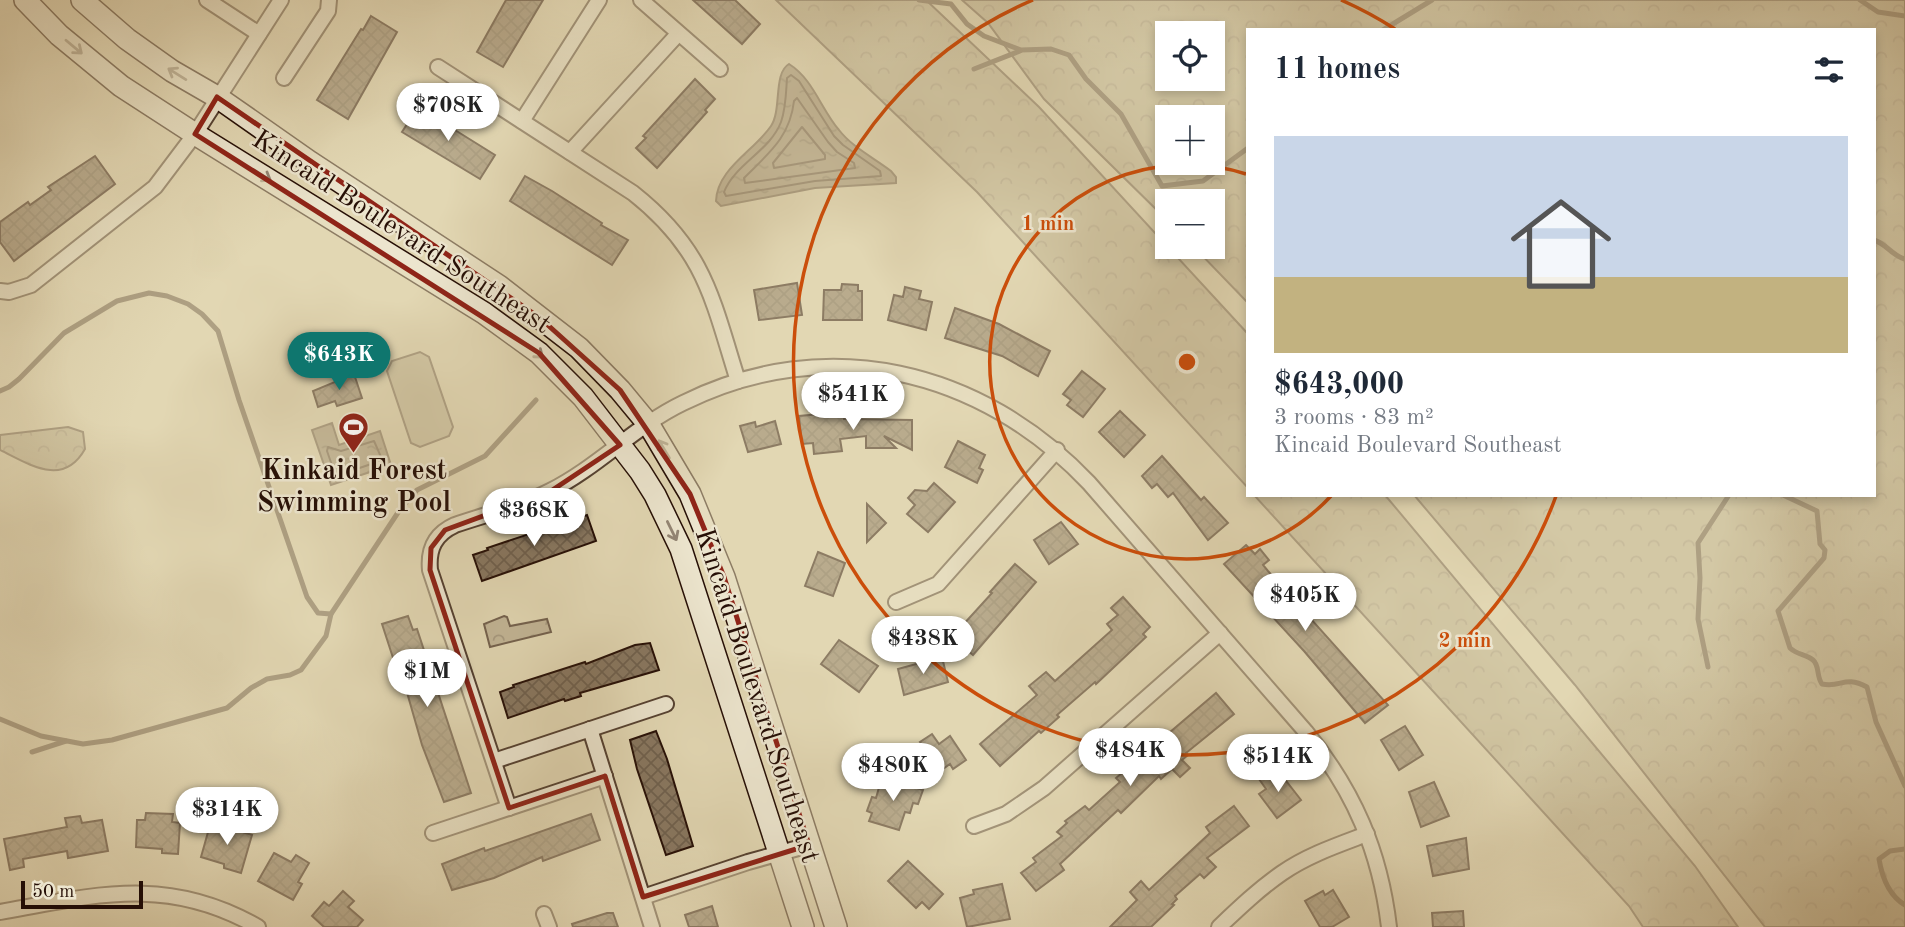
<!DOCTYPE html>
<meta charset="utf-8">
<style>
body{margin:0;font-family:"Old Standard TT",serif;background:#f6f6f7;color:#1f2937;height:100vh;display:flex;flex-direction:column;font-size:26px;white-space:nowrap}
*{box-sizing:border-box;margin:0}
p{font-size:23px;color:#747a83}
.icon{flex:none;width:38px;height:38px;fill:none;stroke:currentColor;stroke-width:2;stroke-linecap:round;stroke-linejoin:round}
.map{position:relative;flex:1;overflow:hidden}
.panel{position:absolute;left:1246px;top:28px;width:630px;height:469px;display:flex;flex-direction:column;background:#fff;border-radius:0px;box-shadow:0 4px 10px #0003}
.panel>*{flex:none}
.tools{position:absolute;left:1155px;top:21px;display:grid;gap:14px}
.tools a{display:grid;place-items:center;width:70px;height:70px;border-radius:0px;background:#fff;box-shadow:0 4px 10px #0003;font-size:35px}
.scale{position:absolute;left:21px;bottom:18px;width:122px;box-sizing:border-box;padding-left:7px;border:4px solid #260f06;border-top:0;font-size:19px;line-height:24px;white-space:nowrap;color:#260f06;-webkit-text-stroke:5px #ece5ce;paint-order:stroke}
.price{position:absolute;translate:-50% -60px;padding:0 16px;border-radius:24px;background:#fff;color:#222;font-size:23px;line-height:46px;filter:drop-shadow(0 2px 4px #0008)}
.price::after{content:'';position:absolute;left:50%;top:42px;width:21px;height:16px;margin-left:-10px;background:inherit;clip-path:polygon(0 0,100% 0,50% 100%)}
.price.active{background:#0f766e;color:#fff}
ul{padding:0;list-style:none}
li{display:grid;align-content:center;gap:14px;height:371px;padding:0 28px}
li span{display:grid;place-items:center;height:217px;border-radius:0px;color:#555}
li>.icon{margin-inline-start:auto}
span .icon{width:126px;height:126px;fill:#fffc;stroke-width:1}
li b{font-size:30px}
h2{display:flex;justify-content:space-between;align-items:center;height:84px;padding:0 28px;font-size:30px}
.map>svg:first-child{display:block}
</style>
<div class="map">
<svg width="1905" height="927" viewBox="0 0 1905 927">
<defs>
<pattern id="forest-crowns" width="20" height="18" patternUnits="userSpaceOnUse" patternTransform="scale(1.75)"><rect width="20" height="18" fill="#c2b596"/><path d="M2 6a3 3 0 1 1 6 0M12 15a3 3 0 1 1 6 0" fill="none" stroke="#a79a80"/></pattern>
<pattern id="water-ripples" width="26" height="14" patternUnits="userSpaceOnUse" patternTransform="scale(1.75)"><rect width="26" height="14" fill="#a29378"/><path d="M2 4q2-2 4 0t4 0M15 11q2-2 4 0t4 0" fill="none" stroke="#847660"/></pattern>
<pattern id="building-cross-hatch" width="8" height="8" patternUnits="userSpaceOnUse" patternTransform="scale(1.75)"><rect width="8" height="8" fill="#887760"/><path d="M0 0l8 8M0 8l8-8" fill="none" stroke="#6f604d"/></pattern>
</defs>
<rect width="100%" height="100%" fill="#e2d7b3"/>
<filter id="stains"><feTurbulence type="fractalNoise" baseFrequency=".00286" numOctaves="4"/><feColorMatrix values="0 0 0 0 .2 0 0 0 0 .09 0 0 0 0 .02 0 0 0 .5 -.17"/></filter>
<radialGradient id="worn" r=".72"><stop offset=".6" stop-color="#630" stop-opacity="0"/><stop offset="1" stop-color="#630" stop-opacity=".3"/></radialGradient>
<g fill="url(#forest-crowns)" stroke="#74624e" stroke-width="2" fill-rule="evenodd">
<polygon points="776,0 926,0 1039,107 1248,334 1248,488 977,192"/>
<path d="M962,0H1905V927H1765L1575,685L1414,495H1874V30H1248V303L1194,247H1213V201H1167V220L1044,99L988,23ZM1167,33H1213V79H1167ZM1167,117H1213V163H1167Z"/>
<path d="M68,427L83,432L85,449C63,488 29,464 0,450V435Z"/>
<polygon points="1254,495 1385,495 1695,866 1738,927 1643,927 1629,906"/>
<polygon points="504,616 507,617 510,626 547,619 551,632 490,647 484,624"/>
</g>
<polygon fill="#c2b596" stroke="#74624e" stroke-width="2" points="420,352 429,357 453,427 449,436 420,447 411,443 387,371 392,361"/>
<g fill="url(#water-ripples)" stroke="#705e4a" stroke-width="2">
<path d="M789,64C813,79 821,109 839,130C852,147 874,158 891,171L896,177V183L815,188L721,206L716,201C717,169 754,151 771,126C782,110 773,73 789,64Z"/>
<polygon points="332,423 339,445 380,431 391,465 331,485 312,430"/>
</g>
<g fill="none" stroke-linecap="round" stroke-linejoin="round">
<g stroke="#64513f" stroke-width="2">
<path d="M791,75L799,81L834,136L843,145L880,171L881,176L815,181L726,196L724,192C735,164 770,151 781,122C786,108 786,92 787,78Z"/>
<path d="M797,98L828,142L837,152L854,163L855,168L745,183L744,178C769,153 790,137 794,101Z"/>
<polygon points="802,127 825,155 825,159 774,168 773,163"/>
<polygon points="374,441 381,457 380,461 339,475 335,474 327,451 328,447 341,451"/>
</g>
<g stroke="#705e4a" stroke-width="5">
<polyline points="919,0 951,4 967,24 984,36 1021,50 1051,49 1069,55 1086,79 1121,114 1162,186 1203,181 1248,148"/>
<polyline points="1860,0 1878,12 1905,16"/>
<polyline points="1383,30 1432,0"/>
<polyline points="974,69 1020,51"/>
<path d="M1874,240C1887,244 1892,256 1905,259"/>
<polyline points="0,391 9,387 19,379 64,333 117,301 149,293 167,296 188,304 202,314 218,331 239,400 307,597 318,613 331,614"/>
<path d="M1783,495L1817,511L1820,544L1825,550L1824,558L1778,611L1790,648C1797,655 1806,654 1813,660C1820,666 1816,676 1822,684C1842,688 1844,675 1867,687L1876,722L1905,786"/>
<polyline points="1708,667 1698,619 1700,578 1698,543 1729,495"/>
<polyline points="0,719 41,736 83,744 112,740 227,708 251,688 267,679 290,675 301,670 326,636 331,614 399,511 417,490 485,456 536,400"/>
<polyline points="32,752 66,741"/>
<path d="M1905,849L1890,851L1879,859C1882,877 1888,895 1905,905"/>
</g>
</g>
<g fill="url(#building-cross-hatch)" stroke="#260f06" stroke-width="2">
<polygon points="506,0 543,0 503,67 477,52"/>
<polygon points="693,0 735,0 760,24 742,44"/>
<polygon points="371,16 397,32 348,119 317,100 361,29 363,30"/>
<polygon points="695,79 715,99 705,110 707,112 657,168 636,148 646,138 643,136"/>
<polygon points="418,107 495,155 480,179 402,132"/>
<polygon points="95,156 115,184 14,261 0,242 0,222 28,202 30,205 51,190 48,187"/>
<polygon points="525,176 552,191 602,223 601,225 628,240 612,265 510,201"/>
<polygon points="797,283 802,315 759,320 754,290"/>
<polygon points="842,284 858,285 858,291 862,291 862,320 823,320 824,290 841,290"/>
<polygon points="905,287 921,291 919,299 932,302 926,330 888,320 894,295 903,297"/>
<polygon points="955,308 999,324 1050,351 1038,376 1002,356 945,338"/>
<polygon points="1082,371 1105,389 1083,417 1067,405 1071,400 1063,394"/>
<polygon points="354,374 362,398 337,406 335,401 318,407 313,391"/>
<polygon points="1120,411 1145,435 1124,457 1099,432"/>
<polygon points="843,412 844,419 912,420 912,450 884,436 896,448 866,448 866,436 840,439 842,451 814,454 813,443 802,444 799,416"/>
<polygon points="775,421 781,444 748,452 740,426 755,422 756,427"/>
<polygon points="958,441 985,455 979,468 983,470 977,483 945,467"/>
<polygon points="1162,456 1201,500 1204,497 1228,523 1208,540 1173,493 1168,497 1157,484 1152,488 1142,476"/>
<polygon points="934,483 955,502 928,532 907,514 915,505 908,498 915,490 927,491"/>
<polygon points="867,504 886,523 867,542"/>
<polygon points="587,515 596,541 482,581 473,555 488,550 487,548"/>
<polygon points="1061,522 1078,544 1049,564 1034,540"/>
<polygon points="1246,545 1255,554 1260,549 1269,560 1263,565 1268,571 1388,705 1365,723 1304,651 1224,564"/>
<polygon points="818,552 845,563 833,596 805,586"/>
<polygon points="1015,564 1036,582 973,655 952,637 992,593 990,592"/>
<polygon points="1123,597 1150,627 1143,634 1146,637 1096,684 1095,682 1057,715 1059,717 1041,733 1039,731 1000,766 980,744 1037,695 1029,686 1046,672 1055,681 1112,630 1107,624 1118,615 1111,608"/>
<polygon points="408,616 413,630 417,629 471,793 444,802 422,745 402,675 396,667 382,624"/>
<polygon points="839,640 878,666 859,692 821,664"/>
<polygon points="650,643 659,670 580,693 581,696 565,701 564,699 508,718 500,692 514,687 513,685 585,662 586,664 635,645"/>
<polygon points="942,657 948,682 904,695 898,669"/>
<polygon points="1216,693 1234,714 1186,753 1188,755 1182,760 1190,768 1180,777 1172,769 1161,779 1159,776 1121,813 1118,810 1060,864 1064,870 1036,891 1021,873 1036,862 1033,858 1062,836 1057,832 1067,823 1065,821 1085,806 1089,810 1120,782 1116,778"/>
<polygon points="1405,726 1423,755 1399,770 1381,740"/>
<polygon points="656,731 667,759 693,846 666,855 637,769 630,740"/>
<polygon points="932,734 939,744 950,736 966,760 953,769 950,764 933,776 920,757 928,752 920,742"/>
<polygon points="1270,771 1278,781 1283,777 1301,800 1277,818 1259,794 1266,789 1259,779"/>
<polygon points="882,777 923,790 918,804 913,803 910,813 905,812 899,830 869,821 872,813 867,811 872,797 876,798"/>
<polygon points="1434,782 1449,816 1421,827 1409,792"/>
<polygon points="1234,806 1249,826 1207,858 1216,867 1204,878 1200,874 1175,896 1177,899 1172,904 1174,905 1151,927 1110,927 1137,900 1130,892 1141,881 1149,890 1210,833 1206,827"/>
<polygon points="146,813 173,814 172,822 180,823 178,854 162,853 162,849 136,847 137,820 145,820"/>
<polygon points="591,814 600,840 543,861 542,857 494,878 452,890 442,864 484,848 485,851"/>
<polygon points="80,816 82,823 102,820 108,851 68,858 67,851 23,859 24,867 10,870 4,839 67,827 65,818"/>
<polygon points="210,825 226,830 227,827 252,835 241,873 224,868 224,864 201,857"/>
<polygon points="1466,838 1469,869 1433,876 1427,846"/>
<polygon points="274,853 291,862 296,855 309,863 298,882 302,884 293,900 258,881"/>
<polygon points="908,861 943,894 929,909 922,902 916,908 888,881"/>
<polygon points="1002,884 1010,919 967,927 960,898 974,894 973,890"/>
<polygon points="1333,890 1349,917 1332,927 1320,927 1305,901 1323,891 1325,895"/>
<polygon points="343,891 354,901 348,907 363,920 357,927 324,927 312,916 324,902 329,906"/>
<polygon points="712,906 718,927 689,927 685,915"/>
<polygon points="1463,911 1464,927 1433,927 1432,913"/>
<polygon points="607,913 613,913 618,927 573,927 572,924"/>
</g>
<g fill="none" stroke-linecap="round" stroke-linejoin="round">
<defs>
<g id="street">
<polyline points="207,0 259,34"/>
<polyline points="641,0 720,69"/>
<path d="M438,67L633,193C705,250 712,298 738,381"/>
<polyline points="284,78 328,11 329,0"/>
<polyline points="522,121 599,0"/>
<polyline points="570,152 678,34"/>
<polyline points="0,291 9,292 31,285 155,187 195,134 281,0"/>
<polyline points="896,602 938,584 1057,450"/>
<polyline points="590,729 652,927"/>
<polyline points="494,761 666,704"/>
<path d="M509,808L430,570C428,549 435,534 455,525C487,514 521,506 550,491C598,467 635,426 683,403C826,332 981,369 1089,483L1306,732C1354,791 1380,851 1389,927"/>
<polyline points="974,826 1006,814 1044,788 1220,633"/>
<polyline points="433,833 605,776"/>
<polyline points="643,897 748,862 809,845"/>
<path d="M0,912C96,895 168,875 258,927"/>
<polyline points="544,914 549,927"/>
<path d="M1219,927C1239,908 1259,889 1282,873C1308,855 1338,845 1367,834"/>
</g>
<g id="secondary">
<polyline points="25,0 59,35 121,86 195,134 484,313 539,353 583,397 640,471 655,495 681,549 803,927"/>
<polyline points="82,0 127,39 172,71 217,97 310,162 499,286 579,348 620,390 649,425 690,494 724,577 836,927"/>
</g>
</defs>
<use href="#street" stroke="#554131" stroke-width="18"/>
<use href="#secondary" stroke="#260f06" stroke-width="24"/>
<use href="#street" stroke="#ece5ce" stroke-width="14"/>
<use href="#secondary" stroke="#ece5ce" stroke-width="21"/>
</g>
<defs><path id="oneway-shaft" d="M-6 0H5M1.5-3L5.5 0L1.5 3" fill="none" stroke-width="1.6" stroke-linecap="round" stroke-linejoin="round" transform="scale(1.75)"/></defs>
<g stroke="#938574">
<use href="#oneway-shaft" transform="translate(74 47) rotate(40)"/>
<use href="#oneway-shaft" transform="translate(177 74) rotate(-148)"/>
<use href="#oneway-shaft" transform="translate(262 175) rotate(32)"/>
<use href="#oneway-shaft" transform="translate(535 351) rotate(39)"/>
<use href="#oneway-shaft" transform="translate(664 449) rotate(-121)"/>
<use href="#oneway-shaft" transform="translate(672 531) rotate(64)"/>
</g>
<path d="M0 0H1905V927H0ZM217,97L540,318L620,390L690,494L724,577L809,845L643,897L605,776L509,808L430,570L431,548L445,530L551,491L620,445L539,353L195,134Z" fill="#e2d7b3" fill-opacity=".55" fill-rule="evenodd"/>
<path fill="none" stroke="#8f2418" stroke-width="5" stroke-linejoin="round" d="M217,97L540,318L620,390L690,494L724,577L809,845L643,897L605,776L509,808L430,570L431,548L445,530L551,491L620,445L539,353L195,134Z"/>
<g fill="none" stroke="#cb4e0b" stroke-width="3.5">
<path d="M1331 496A197 197 0 1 1 1246 174"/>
<path d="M1556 496A393 393 0 1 1 1033 0M1341 0A393 393 0 0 1 1395 29"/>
</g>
<defs>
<symbol id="stadium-pin" viewBox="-11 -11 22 30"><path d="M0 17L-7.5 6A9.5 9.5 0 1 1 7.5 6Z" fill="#8f2418" stroke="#ece5ce"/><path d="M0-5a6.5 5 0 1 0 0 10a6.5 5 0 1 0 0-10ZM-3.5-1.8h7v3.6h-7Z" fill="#fff"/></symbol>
</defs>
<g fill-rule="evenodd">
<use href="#stadium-pin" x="336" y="410" width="35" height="47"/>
</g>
<g text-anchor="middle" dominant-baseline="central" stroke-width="5" stroke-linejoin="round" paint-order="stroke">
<g font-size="28" fill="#260f06" stroke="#ece5ce">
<text transform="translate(401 233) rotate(33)">Kincaid Boulevard Southeast</text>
<text transform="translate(756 696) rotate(72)">Kincaid Boulevard Southeast</text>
</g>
<g font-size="28" font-weight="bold" fill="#260f06" stroke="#ece5ce">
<text x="354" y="472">Kinkaid Forest<tspan x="354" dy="32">Swimming Pool</tspan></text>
</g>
</g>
<circle cx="1187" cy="362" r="10" fill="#cb4e0b" stroke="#ece5ce" stroke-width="3.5"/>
<g font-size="21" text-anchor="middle" font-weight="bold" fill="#cb4e0b" stroke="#ece5ce" stroke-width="5" stroke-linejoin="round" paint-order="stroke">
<text x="1048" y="230">1 min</text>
<text x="1465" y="647">2 min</text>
</g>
<rect width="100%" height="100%" filter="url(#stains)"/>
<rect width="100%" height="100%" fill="url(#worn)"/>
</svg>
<div class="tools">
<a><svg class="icon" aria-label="locate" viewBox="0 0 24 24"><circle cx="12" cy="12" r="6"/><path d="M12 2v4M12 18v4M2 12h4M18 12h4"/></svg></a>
<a>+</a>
<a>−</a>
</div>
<div class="scale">50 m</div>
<b class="price" style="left:448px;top:143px">$708K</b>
<b class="price active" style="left:339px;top:392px">$643K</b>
<b class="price" style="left:853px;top:432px">$541K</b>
<b class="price" style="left:534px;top:548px">$368K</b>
<b class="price" style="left:1305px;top:633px">$405K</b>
<b class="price" style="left:923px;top:676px">$438K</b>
<b class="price" style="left:427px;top:709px">$1M</b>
<b class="price" style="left:1130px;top:788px">$484K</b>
<b class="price" style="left:1278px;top:794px">$514K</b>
<b class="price" style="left:893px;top:803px">$480K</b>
<b class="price" style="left:227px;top:847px">$314K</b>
<section class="panel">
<h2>11 homes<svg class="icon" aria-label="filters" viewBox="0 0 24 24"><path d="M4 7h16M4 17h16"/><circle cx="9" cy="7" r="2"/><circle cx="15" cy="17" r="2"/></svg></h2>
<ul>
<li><span style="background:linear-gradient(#c9d6e8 65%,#c2b280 0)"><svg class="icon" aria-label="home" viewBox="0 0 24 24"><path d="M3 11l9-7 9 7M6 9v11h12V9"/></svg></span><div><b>$643,000</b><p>3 rooms · 83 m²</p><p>Kincaid Boulevard Southeast</p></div></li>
</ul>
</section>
</div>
